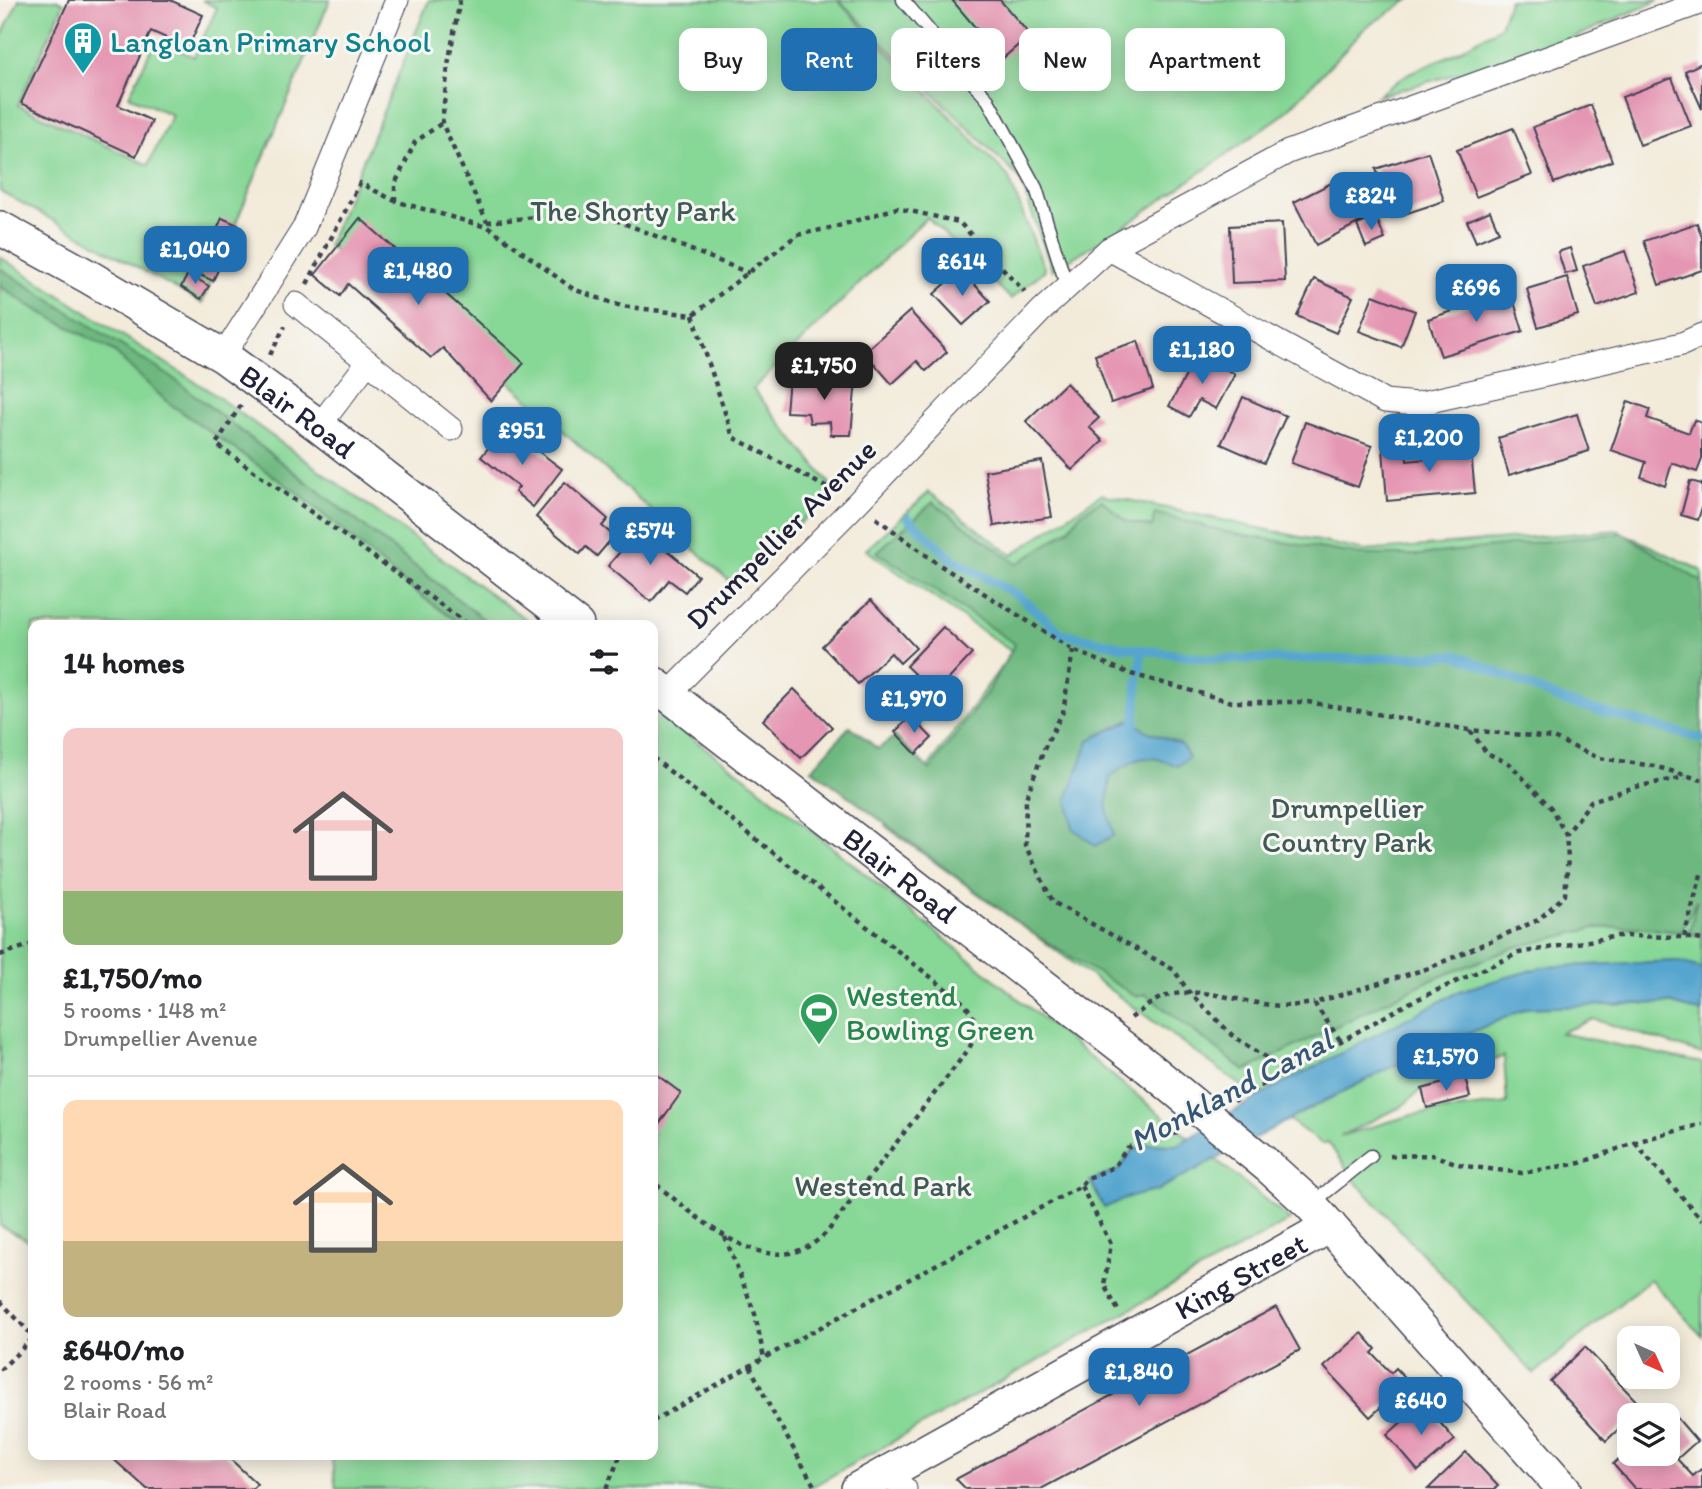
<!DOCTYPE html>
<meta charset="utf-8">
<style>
body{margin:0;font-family:Itim,sans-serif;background:#f6f6f6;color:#202124;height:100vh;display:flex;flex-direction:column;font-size:26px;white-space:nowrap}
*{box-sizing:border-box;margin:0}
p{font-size:23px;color:#757577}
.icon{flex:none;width:38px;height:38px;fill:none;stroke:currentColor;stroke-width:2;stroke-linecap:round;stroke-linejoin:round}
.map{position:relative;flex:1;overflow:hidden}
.side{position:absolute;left:28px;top:620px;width:630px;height:840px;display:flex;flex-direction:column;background:#fff;border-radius:14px;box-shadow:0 4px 18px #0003}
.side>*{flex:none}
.hud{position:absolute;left:679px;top:28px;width:665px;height:63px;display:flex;gap:14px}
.needle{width:46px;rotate:135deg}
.tools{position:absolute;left:1617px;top:1326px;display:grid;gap:14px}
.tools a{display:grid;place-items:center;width:63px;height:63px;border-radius:14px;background:#fff;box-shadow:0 4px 18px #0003;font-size:35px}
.price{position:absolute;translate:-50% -60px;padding:0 16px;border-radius:14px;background:#1f6fb2;color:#fff;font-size:23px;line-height:46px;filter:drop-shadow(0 2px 4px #0008)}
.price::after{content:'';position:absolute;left:50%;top:42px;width:21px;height:16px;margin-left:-10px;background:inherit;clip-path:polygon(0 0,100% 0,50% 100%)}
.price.active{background:#222;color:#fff}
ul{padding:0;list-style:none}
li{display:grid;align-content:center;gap:14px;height:371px;padding:0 35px}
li+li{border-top:2px solid #e0e0e0}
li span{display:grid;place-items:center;height:217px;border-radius:14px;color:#555}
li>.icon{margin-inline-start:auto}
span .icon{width:126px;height:126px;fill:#fffc;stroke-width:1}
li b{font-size:30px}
h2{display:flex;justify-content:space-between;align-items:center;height:84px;padding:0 35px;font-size:30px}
.pill{padding:0 24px;border-radius:14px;background:#fff;box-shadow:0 4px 18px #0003;font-size:24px;line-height:63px}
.pill.active{background:#1f6fb2;color:#fff}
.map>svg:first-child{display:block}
</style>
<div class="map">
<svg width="1702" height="1489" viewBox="0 0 1702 1489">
<rect width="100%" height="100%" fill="#f6f6f2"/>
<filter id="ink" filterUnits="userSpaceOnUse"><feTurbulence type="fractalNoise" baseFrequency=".0143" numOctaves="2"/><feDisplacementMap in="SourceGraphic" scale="14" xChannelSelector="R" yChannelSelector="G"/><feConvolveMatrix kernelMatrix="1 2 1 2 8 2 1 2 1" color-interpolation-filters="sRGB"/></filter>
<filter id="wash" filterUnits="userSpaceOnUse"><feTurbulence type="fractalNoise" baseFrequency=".00686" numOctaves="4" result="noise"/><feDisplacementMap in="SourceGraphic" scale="28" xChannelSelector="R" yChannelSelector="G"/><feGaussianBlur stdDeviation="1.57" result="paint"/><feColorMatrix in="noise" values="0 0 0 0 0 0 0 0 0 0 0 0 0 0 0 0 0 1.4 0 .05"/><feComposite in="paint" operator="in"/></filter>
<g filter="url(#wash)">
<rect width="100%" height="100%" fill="#f3ebda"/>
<g fill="#87d796" stroke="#547c68" stroke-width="2" fill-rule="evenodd">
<polygon points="19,0 58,0 64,3 18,105 148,165 172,115 129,96 156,39 194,57 217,8 202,0 330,0 202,303 0,191 0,39"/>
<polygon points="429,0 837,0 1008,176 1045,270 1011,299 927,217 753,389 834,489 736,587 493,368 328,246"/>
<polygon points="839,0 1409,0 1366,27 1284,114 1119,230 1052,270 1020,179"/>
<polygon points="1509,0 1659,0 1557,45 1375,97 1409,73 1451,55 1500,27"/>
<polygon points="0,257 208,390 534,625 33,625 33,1243 0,1226"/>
<path d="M929,492L1012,555L1101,494L1365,551L1617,530L1702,571V1054L1593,1019L1560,1033L1702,1063V1336L1650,1279L1534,1374L1353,1179L1328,1142L1322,1144L885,826L1012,652L866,550ZM1504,1056L1507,1103L1412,1115L1340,1136L1401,1107L1422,1089Z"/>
<polygon points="653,710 747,778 1290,1220 808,1489 336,1489 331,1454 653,1454"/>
</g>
<g fill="#6db87f" stroke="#486d5d" stroke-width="2">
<polygon points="0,268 174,379 491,625 462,625 410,588 299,494 166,401 112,350 31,307 0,286"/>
<polygon points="1102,500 1126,521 1152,527 1155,513 1230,533 1361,555 1419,555 1622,533 1702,582 1702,935 1689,934 1697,900 1681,932 1635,927 1595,928 1516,947 1424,983 1245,1071 1145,994 1137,997 1032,933 812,769 850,726 878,749 895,736 930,770 989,690 1015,644 877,552 933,502 1017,564 1068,530 1081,513"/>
</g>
<g fill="#54a5cf" stroke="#3b6485" stroke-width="2">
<path d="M1130,720L1149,732L1181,744L1189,757L1177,766C1148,752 1134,757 1110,777L1107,809L1114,835L1095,846L1073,828L1067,799L1089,740Z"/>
<polygon points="1675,961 1702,968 1702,1013 1669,1003 1527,1008 1394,1066 1307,1110 1156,1191 1129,1197 1104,1208 1090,1181 1119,1170 1131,1152 1148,1144 1177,1145 1275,1087 1462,990 1543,967"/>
</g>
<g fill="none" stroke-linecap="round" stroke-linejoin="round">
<g stroke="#54a5cf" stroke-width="9">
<polyline points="908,518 952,559 1019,596 1061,633 1124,647 1210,659 1353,659 1457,655 1566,702 1702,739"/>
<polyline points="1140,670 1142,649"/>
<polyline points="1135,724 1138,680"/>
</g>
</g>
<g id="blocks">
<g fill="#e596b2">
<polygon points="69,0 170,0 203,15 188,48 151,31 118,105 152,121 136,156 21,103"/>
<polygon points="952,0 1000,0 1030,35 1002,59"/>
<polygon points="1702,63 1702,109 1685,71"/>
<polygon points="1672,78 1691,126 1640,145 1622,97"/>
<polygon points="1591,105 1612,161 1554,183 1533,127"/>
<polygon points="1513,128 1532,175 1476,197 1457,150"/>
<polygon points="1428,152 1444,201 1392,218 1376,169"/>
<polygon points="1345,176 1366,219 1316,245 1294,202"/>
<polygon points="1490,211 1499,232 1476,242 1467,221"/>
<polygon points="1376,217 1385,239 1366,247 1357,225"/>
<polygon points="222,218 238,225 213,281 198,274"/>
<polygon points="360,218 524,363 491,401 443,348 431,358 348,284 340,296 315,275"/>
<polygon points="1282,223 1285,281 1232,283 1230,226"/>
<polygon points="1697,223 1702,238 1702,270 1659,285 1644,241"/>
<polygon points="1570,248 1577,271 1565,274 1558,252"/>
<polygon points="1625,251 1639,292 1597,307 1583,266"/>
<polygon points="961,270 990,301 963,325 934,294"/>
<polygon points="188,274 209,286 201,299 181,287"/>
<polygon points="1567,277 1578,315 1538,327 1527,289"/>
<polygon points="1314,279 1353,297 1336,333 1297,316"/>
<polygon points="1511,292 1523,331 1441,356 1428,319"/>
<polygon points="1373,295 1415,311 1401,347 1359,331"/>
<polygon points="910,311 947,352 926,371 917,361 892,384 864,352"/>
<polygon points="1138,341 1153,389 1111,403 1095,355"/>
<polygon points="1198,354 1235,374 1216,409 1199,400 1189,417 1169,406"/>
<polygon points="789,378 856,379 851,435 831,435 830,422 810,423 808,413 786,412"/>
<polygon points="1066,383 1099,418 1089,427 1103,441 1072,470 1026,421"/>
<polygon points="1243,397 1286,416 1264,463 1221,444"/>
<polygon points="1628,401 1650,409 1647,418 1689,433 1694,420 1702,423 1702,459 1697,472 1672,463 1665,486 1641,477 1646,462 1611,450"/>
<polygon points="1577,414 1589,451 1509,475 1498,438"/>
<polygon points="1305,422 1372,446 1358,487 1291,463"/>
<polygon points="501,432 516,444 521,438 562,469 533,507 515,492 519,487 481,457"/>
<polygon points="1470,441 1475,493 1387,501 1383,449 1406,447 1407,461 1449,457 1448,443"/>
<polygon points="1042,461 1052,517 994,526 985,471"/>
<polygon points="1690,481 1702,484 1702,507 1698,520 1681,515"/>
<polygon points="565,482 608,519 602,526 614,536 597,556 586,547 580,554 536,517"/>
<polygon points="640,528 698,576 685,592 669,580 651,602 608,566"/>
<polygon points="871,600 916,648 900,663 891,653 858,684 822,646"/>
<polygon points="943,627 972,654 935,694 906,666"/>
<polygon points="794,689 832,727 801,758 763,720"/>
<polygon points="911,716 932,738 916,754 895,732"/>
<polygon points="653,1072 681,1093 653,1132"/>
<polygon points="1465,1077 1470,1097 1427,1108 1422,1089"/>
<polygon points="1276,1307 1300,1350 1041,1489 966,1489 956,1479"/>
<polygon points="1362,1333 1376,1349 1372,1353 1391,1373 1396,1368 1409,1382 1370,1417 1324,1367"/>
<polygon points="1585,1347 1642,1407 1633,1416 1629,1416 1629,1419 1606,1441 1550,1381"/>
<polygon points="1423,1403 1455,1440 1418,1471 1387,1435"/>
<polygon points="1672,1412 1697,1441 1677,1459 1693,1476 1701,1469 1702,1470 1702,1489 1635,1489 1613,1464 1629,1450 1629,1454 1668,1454 1668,1416"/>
<polygon points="1466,1452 1498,1486 1495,1489 1428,1489"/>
<polygon points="112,1454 225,1454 257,1484 252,1489 147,1489 110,1456"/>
</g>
</g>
</g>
<g filter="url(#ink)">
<use href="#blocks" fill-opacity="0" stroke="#414053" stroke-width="2"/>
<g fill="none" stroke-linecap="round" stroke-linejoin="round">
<defs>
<g id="lane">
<polyline points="903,0 988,100 1036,188 1063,274 1072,284"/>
<polyline points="1311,1204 1371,1156"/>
</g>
<g id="street">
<polyline points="1109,249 1385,401 1417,404 1682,344 1702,335"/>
<polyline points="296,304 368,362"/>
<polyline points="223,356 304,228 397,0"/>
<polyline points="319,426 368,362 451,429"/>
<polyline points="667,695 857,503 1042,310 1109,249 1288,152 1702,2"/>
<polyline points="887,1473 905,1489"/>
</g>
<g id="secondary">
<path id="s1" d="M0,228L89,277L223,356L319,426L577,625"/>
<path id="s2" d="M653,683L1149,1068"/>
<polyline points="1268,1166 1310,1204 1564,1489"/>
<path id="s3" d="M858,1489L1330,1226"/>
</g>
</defs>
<use href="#lane" stroke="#414053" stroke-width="15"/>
<use href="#street" stroke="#414053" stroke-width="25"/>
<use href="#secondary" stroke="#414053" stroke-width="36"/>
<g stroke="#414053" stroke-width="4.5" stroke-dasharray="5 5" stroke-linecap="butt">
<polyline points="460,0 448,65 442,123 487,222"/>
<polyline points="395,201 395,184 415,142 442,123"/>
<polyline points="487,222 564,214 603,215 749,273"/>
<polyline points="307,284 360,183 395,201 490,228 573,289 621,306 693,315 797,235 835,227 897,208 959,222 1025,292"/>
<polyline points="693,315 733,437 833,491"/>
<polyline points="270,355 285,326"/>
<polyline points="241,405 216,444 469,625"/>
<polyline points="876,518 938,564 1073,650 1131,674 1232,702 1308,702 1469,730 1553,738 1599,758 1654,766 1702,780"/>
<polyline points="1073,650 1063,712 1045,747 1026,798 1025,845 1053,902 1174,970 1188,991 1233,1036 1286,1070"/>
<polyline points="1470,731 1487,753 1510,764 1551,808 1566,835"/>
<path d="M653,758L965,1004C978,1023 980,1029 968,1050L828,1231C771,1291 700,1218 653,1182"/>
<polyline points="1684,937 1702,871"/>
<polyline points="0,955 33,944"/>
<path d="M1131,1018C1141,1011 1152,1001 1163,997C1200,985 1234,1001 1271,1005C1286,1007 1300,1005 1314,1003"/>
<polyline points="1340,1040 1314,1003 1429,968 1538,920 1565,895 1568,858 1566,835 1591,801 1635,787 1685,777"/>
<polyline points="1234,1101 1407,1004 1519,953 1618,936 1684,937 1702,940"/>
<polyline points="1635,1143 1702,1220"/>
<polyline points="1390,1156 1432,1155 1465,1166 1522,1173 1580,1163 1639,1141 1702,1124"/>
<polyline points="1081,1186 1111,1244 1104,1285 1118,1310"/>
<polyline points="725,1237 755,1314 764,1358"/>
<polyline points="0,1301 33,1336"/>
<polyline points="750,1366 770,1407 816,1489"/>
<polyline points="0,1370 33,1338"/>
<polyline points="653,1421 764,1358 1081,1186 1086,1179 1114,1167 1127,1148 1153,1136 1178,1133"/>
<polyline points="606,1489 621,1454"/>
</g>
<use href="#lane" stroke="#fff" stroke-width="12"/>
<use href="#street" stroke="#fff" stroke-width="23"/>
<use href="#secondary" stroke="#fff" stroke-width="33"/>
<defs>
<polyline id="secondary-bridge" points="1149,1068 1268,1166"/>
</defs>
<use href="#secondary-bridge" stroke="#414053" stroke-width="36" stroke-linecap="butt"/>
<use href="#secondary-bridge" stroke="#fff" stroke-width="33"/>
</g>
</g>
<defs>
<symbol id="building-pin" viewBox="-11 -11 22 30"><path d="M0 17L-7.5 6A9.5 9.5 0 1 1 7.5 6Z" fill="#0f9aa8" stroke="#f6f6f2"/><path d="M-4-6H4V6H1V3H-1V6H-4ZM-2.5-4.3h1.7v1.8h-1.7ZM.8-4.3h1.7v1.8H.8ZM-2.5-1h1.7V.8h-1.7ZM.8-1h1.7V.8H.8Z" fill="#fff"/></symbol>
<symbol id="stadium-pin" viewBox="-11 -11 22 30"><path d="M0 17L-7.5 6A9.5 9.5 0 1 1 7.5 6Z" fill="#2e9e5b" stroke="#f6f6f2"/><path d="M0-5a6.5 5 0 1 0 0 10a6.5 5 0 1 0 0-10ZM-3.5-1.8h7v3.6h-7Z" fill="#fff"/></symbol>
</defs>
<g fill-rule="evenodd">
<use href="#building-pin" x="61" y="19" width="44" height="60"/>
<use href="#stadium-pin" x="797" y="990" width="44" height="60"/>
</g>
<g text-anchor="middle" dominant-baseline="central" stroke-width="6" stroke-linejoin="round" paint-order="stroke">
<g font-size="30" fill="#0d838f" stroke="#f6f6f2" text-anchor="start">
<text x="110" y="41">Langloan Primary School</text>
</g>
<g font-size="30" fill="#405856" stroke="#f6f6f2">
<text x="633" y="210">The Shorty Park</text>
<text x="1347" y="807">Drumpellier<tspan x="1347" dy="34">Country Park</tspan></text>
<text x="883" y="1185">Westend Park</text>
</g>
<g font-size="30" fill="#22223b" stroke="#f6f6f2">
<text stroke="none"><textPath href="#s1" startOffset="350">Blair Road</textPath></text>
<text transform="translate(781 534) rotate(-45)">Drumpellier Avenue</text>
<text stroke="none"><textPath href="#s2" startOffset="313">Blair Road</textPath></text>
<text stroke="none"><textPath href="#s3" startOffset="438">King Street</textPath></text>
</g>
<g font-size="30" fill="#27864d" stroke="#f6f6f2" text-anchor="start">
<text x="846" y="995">Westend<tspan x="846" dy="34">Bowling Green</tspan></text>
</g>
<g font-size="32" font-style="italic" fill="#365676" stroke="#f6f6f2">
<text transform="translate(1231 1090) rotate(-28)">Monkland Canal</text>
</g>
</g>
</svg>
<div class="tools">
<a><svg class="needle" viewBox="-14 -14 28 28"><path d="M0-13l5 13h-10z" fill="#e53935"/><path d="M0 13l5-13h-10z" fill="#757577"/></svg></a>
<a><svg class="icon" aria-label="layers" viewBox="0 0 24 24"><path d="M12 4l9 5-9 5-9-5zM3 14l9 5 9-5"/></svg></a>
</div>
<b class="price" style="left:1371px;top:232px">£824</b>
<b class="price" style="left:195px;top:286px">£1,040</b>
<b class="price" style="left:962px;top:298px">£614</b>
<b class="price" style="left:418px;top:307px">£1,480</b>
<b class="price" style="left:1476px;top:324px">£696</b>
<b class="price" style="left:1202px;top:386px">£1,180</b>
<b class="price active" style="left:824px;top:402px">£1,750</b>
<b class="price" style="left:522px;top:467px">£951</b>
<b class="price" style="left:1429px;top:474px">£1,200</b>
<b class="price" style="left:650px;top:567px">£574</b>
<b class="price" style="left:914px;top:735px">£1,970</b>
<b class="price" style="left:1446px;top:1093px">£1,570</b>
<b class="price" style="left:1139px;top:1408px">£1,840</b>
<b class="price" style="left:1421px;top:1437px">£640</b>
<div class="hud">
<a class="pill">Buy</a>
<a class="pill active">Rent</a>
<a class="pill">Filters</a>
<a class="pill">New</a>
<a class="pill">Apartment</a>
</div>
<section class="side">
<h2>14 homes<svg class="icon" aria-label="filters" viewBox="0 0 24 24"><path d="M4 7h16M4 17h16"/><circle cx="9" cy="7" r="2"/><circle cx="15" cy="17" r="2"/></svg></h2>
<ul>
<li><span style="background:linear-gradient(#f6c9c9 75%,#8fb573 0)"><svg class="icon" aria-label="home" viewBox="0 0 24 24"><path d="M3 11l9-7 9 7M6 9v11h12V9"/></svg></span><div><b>£1,750/mo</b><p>5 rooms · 148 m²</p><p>Drumpellier Avenue</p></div></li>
<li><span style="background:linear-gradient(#ffd9b3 65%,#c2b280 0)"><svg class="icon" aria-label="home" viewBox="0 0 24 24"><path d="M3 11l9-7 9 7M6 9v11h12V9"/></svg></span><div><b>£640/mo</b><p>2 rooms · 56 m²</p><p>Blair Road</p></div></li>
</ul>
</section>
</div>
